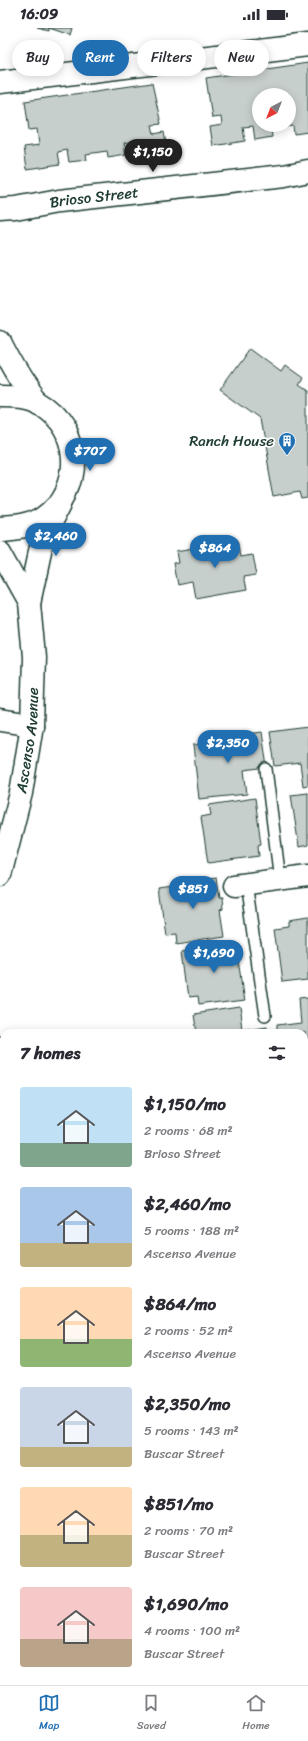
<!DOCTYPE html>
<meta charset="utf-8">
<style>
body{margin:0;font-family:Sriracha,sans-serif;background:#f2f2f3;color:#2b2b33;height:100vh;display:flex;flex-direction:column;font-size:15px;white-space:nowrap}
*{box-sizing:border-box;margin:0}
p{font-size:13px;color:#7c7c81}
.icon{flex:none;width:22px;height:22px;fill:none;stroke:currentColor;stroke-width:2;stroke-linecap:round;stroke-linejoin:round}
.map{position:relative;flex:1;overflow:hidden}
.side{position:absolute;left:0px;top:1001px;width:308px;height:656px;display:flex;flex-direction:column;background:#fff;border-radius:12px 12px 0 0;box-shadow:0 2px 10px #0003}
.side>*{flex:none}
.hud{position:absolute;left:12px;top:12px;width:284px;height:36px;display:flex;gap:8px}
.needle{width:26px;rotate:222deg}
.controls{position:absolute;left:252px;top:60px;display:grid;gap:8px}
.controls a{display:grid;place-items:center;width:44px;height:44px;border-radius:50%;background:#fff;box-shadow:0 2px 10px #0003;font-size:20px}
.price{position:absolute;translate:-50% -34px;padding:0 9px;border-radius:14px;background:#1f6fb2;color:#fff;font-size:13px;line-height:26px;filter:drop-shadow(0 1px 2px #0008)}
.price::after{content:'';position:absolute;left:50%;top:24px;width:12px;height:9px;margin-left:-6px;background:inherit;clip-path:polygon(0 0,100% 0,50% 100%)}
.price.selected{background:#222;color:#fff}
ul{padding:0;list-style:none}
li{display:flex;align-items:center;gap:12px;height:100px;padding:0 20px}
li span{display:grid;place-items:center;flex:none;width:112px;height:80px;border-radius:4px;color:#555}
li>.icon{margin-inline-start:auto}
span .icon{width:48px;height:48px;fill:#fffc;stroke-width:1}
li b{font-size:17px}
h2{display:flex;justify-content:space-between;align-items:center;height:48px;padding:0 20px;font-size:17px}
.pill{padding:0 14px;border-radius:18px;background:#fff;box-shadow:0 2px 10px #0003;font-size:14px;line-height:36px}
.pill.selected{background:#1f6fb2;color:#fff}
.status{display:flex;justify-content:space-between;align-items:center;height:28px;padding:0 20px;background:#fff;direction:ltr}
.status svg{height:11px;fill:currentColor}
.tabs{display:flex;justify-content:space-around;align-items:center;height:56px;border-top:1px solid #e1e1e2;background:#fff;font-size:11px;color:#7c7c81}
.tabs a{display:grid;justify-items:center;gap:2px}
.tabs .selected{color:#1f6fb2}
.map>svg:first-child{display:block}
</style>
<div class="status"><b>16:09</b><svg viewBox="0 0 49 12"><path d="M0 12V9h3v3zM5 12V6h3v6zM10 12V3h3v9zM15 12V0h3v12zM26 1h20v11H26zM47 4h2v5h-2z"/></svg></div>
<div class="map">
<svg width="308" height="1657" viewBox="0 0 308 1657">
<rect width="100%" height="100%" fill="#fff"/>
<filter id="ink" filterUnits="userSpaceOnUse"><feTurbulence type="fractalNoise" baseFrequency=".025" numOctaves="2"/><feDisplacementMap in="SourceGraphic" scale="8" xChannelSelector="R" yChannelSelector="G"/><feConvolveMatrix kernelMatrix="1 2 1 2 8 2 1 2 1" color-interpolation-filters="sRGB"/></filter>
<g filter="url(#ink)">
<g fill="#c7cfcc" stroke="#1f3d34" fill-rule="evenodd">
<polygon points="37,0 72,0 70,7 49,0 49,3"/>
<path d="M308,35V104L294,106L293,98L271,101L272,109L255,112L253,98L243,99L245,113L213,118L210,99L222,97L221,89L212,90L206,50ZM259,67H289V97H259Z"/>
<polygon points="152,55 161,96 152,97 154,106 164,104 167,122 135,127 134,114 124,115 126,127 108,130 107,123 86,126 87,132 69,134 67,122 58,124 60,136 27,141 24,119 39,117 37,101 29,102 25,73"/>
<polygon points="250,320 281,343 285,337 303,350 299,356 308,362 308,470 302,471 300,464 274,469 260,391 220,362"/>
<polygon points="238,513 241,527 252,525 256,547 243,549 246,562 196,571 193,554 177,557 173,536 179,535 177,524"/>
<polygon points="308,699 308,757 303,758 300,735 275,738 270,704"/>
<polygon points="262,704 267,739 244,742 247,766 199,771 193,717 208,716 207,712"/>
<polygon points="308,765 308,817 299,819 291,767"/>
<polygon points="255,770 261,816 258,817 259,828 208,835 201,789 211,787 209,777"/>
<polygon points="216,850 219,870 222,870 223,881 220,882 224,908 176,915 175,904 165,905 159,861 173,859 172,856"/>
<polygon points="308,890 308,951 282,954 275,900 289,898 289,893"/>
<polygon points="233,913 235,926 238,926 245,972 198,978 197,969 188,970 182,923 195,921 195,918"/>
<polygon points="308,971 308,1027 304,1027 304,1005 277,1005 277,997 301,994 299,972"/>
<polygon points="239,980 242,1003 267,999 267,1005 196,1005 193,987"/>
<rect x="304" y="1084" width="4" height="55"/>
<polygon points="308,1146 308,1203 304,1204 304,1147"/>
<polygon points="304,1264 308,1264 308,1320 305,1321"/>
<polygon points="308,1336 308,1390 306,1390 304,1379 304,1337"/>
<rect x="304" y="1498" width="4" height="55"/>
</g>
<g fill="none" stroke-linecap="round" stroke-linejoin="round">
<defs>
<g id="lane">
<polyline points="266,741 280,852"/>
<polyline points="246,856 265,988"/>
</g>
<g id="street">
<polyline points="0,54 308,17"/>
<path id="s1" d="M0,182L16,181L59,173L284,148L308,143"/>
<polyline points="0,523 29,575"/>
<polyline points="0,692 32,697"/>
<path id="s2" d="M0,847L21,765L32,697L34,629L29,575L43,510L61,475"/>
<polyline points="234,858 308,848"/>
<polyline points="0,1021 4,1039"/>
<polyline points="0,1126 4,1125"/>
<polyline points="304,1230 308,1229"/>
<polyline points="0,1430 4,1429"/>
<polyline points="304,1600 308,1601"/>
</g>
<g id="secondary">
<path d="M0,314C11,336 22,356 38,375"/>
<path d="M0,368C13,368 27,368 39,375C82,399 85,462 44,490C31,499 15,500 0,501"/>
</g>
</defs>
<use href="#lane" stroke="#1f3d34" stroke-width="14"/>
<use href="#street" stroke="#1f3d34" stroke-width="25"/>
<use href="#secondary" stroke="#1f3d34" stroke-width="25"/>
<use href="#lane" stroke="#fff" stroke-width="11"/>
<use href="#street" stroke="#fff" stroke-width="22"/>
<use href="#secondary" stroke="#fff" stroke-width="22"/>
</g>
</g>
<defs>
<symbol id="building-pin" viewBox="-11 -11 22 30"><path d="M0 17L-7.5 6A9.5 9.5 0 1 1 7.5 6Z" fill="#1f6fb2" stroke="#fff"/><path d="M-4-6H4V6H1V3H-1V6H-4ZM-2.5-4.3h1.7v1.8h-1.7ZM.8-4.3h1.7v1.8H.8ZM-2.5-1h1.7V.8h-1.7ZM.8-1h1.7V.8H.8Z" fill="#fff"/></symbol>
</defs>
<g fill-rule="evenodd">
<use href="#building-pin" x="277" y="403" width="20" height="27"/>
</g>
<g text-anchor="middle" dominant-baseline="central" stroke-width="3.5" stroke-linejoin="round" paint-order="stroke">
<g font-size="15" fill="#1f3d34" stroke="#fff">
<text stroke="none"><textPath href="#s1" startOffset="95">Brioso Street</textPath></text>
<text stroke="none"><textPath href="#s2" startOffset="138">Ascenso Avenue</textPath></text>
</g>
<g font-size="15" fill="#1f3d34" stroke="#fff" text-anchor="end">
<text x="274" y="413">Ranch House</text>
</g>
</g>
</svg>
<div class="controls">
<a><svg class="needle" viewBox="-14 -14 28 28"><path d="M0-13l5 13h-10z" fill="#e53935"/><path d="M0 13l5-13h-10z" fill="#7c7c81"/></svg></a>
</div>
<b class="price selected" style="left:153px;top:145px">$1,150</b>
<b class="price" style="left:90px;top:444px">$707</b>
<b class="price" style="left:56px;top:529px">$2,460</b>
<b class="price" style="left:215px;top:541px">$864</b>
<b class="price" style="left:228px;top:736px">$2,350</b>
<b class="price" style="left:193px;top:882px">$851</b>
<b class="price" style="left:214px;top:946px">$1,690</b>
<div class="hud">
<a class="pill">Buy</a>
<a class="pill selected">Rent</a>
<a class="pill">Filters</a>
<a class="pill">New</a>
</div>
<section class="side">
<h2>7 homes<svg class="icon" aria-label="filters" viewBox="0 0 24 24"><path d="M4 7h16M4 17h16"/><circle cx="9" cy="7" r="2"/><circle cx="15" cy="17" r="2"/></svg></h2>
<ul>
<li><span style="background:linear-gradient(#bfe0f5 70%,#7fa58c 0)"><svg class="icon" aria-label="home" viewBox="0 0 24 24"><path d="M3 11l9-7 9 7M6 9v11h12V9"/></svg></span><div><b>$1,150/mo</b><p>2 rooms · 68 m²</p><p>Brioso Street</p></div></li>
<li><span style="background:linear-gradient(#a9c7e8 70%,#c2b280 0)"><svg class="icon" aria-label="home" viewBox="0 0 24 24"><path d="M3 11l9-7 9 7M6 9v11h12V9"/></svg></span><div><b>$2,460/mo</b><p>5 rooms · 188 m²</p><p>Ascenso Avenue</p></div></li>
<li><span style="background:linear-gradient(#ffd9b3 65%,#8fb573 0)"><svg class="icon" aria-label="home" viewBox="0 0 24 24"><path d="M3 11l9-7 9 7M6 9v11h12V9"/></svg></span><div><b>$864/mo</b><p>2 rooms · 52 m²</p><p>Ascenso Avenue</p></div></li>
<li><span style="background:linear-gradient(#c9d6e8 75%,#c2b280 0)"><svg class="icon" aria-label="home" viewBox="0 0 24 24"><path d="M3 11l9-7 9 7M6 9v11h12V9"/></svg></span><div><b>$2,350/mo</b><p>5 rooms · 143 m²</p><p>Buscar Street</p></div></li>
<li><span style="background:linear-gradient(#ffd9b3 60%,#c2b280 0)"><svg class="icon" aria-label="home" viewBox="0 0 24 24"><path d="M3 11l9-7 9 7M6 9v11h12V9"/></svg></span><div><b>$851/mo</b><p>2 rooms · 70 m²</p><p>Buscar Street</p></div></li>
<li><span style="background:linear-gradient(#f6c9c9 65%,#b9a48a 0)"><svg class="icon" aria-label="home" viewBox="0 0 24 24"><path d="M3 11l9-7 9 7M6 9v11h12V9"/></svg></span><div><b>$1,690/mo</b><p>4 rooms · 100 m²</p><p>Buscar Street</p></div></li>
</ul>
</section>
</div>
<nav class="tabs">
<a class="selected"><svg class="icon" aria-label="map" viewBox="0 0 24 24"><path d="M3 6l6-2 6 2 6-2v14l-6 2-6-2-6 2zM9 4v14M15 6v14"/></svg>Map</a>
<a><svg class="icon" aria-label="saved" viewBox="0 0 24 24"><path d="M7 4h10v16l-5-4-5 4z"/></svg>Saved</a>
<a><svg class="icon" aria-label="home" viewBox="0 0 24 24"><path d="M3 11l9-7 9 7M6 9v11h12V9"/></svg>Home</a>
</nav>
